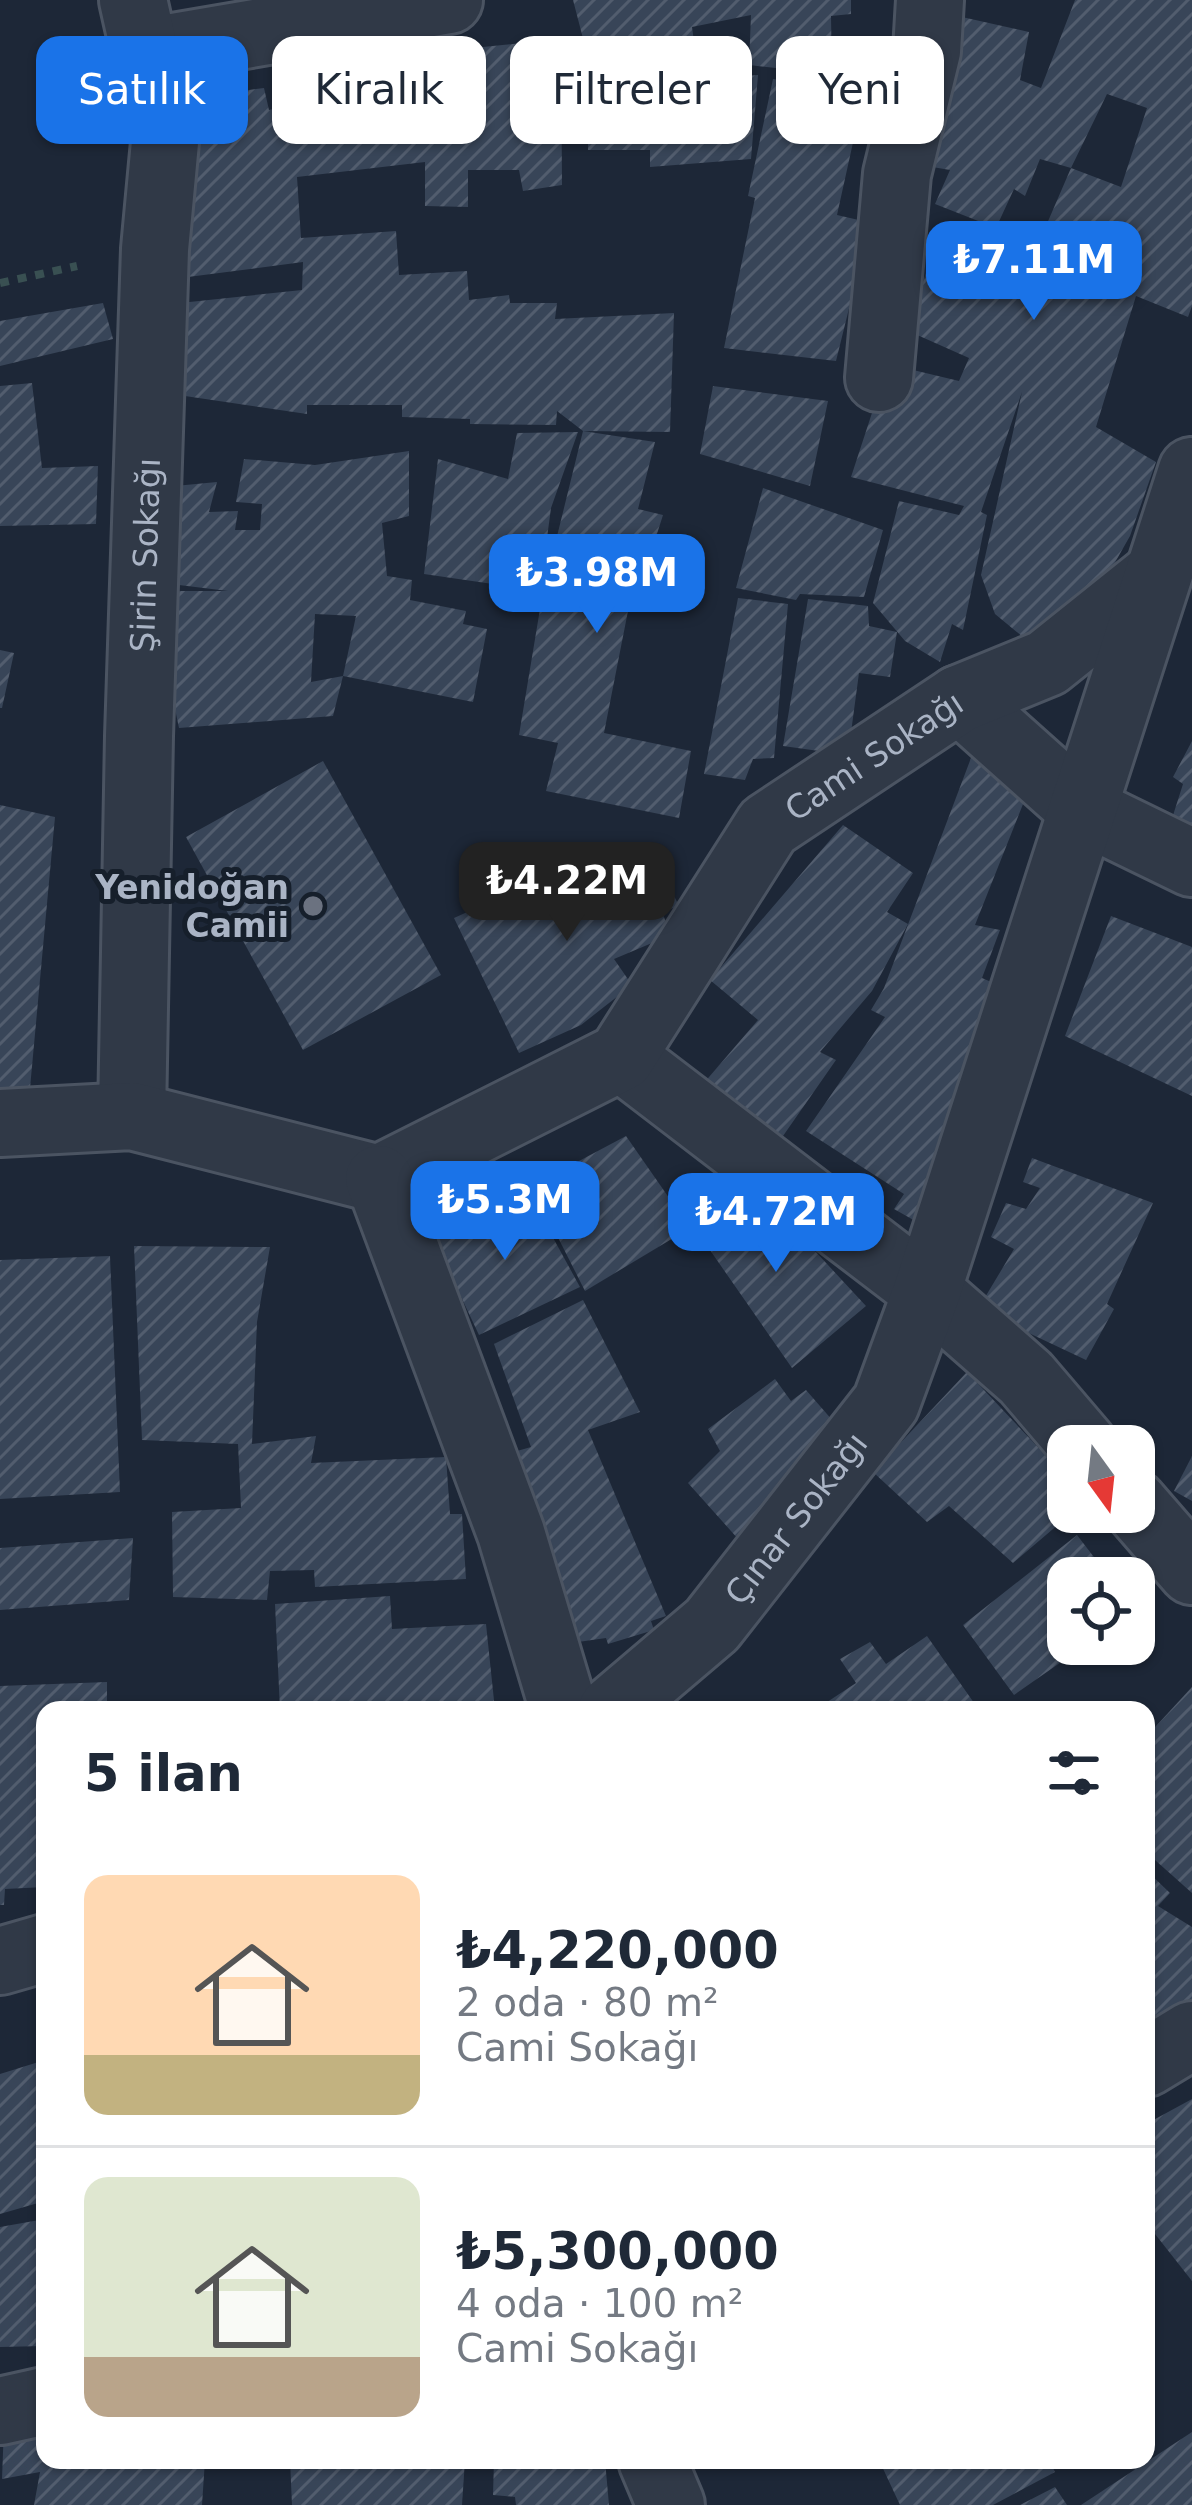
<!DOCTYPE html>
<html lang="tr">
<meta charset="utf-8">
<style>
body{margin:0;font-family:"DejaVu Sans",sans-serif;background:#f6f6f7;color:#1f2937;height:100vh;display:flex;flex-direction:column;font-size:45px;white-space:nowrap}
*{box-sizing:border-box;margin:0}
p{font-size:39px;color:#747a83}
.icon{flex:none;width:66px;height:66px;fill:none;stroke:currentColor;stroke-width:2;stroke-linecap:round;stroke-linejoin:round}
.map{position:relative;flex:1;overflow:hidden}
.panel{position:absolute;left:36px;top:1701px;width:1119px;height:768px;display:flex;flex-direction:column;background:#fff;border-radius:24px;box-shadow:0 3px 9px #0004}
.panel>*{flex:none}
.top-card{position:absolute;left:36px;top:36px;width:1122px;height:108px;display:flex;gap:24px}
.needle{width:78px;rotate:165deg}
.fabs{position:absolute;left:1047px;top:1425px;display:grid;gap:24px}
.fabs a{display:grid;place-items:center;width:108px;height:108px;border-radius:24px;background:#fff;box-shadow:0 3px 9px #0004;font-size:60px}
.price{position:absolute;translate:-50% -102px;padding:0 27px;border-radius:24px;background:#1a73e8;color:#fff;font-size:39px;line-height:78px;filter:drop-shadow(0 3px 6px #0008)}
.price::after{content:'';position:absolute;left:50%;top:72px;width:36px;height:27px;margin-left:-18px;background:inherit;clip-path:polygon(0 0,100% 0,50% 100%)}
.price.on{background:#222;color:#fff}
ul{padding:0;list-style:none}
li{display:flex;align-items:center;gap:36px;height:300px;padding:0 48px}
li+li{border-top:3px solid #e0e1e3}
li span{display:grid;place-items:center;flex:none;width:336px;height:240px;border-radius:24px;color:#555}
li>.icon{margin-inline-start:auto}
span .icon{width:144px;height:144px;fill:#fffc;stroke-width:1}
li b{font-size:51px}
h2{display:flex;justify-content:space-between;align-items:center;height:144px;padding:0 48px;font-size:51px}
.tag{padding:0 42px;border-radius:24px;background:#fff;box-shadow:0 3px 9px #0004;font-size:42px;line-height:108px}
.tag.on{background:#1a73e8;color:#fff}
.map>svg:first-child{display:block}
</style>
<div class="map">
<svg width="1192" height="2505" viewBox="0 0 1192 2505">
<defs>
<pattern id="building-hatch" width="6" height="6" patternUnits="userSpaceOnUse" patternTransform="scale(3)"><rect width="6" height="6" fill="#384558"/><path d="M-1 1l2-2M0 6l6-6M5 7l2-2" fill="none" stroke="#525d6e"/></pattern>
</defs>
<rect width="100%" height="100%" fill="#1d2737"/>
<g fill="url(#building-hatch)">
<polygon points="573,0 851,0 851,14 831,16 832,74 749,65 751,15 692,27 696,56 592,73"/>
<polygon points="1075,0 1192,0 1192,306 1188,317 1136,296 1096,427 1156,462 1130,536 1092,603 1040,651 995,614 981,575 1022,392 981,512 987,515 963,630 952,624 940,662 905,641 873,603 899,501 959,515 964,506 851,477 888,364 959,381 969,358 906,330 944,222 1033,256 1071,168 1121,187 1147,108 1107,94 1071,168 1040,159 1025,196 1014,189 996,228 935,204 950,170 909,163 962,17 1029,32 1020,80 1041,88"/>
<polygon points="561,39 562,185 523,191 519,170 468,170 468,207 425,206 425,162 297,177 301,238 396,231 399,275 467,271 469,300 509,295 510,303 557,303 555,319 674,313 670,432 583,431 557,411 556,425 470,424 470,419 402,417 402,405 307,405 307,414 185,396 180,303 302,290 303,262 188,277 168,101 264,88 269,110 291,105 284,78 374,58"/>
<polygon points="758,75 751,159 650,167 650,150 588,150 589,86"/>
<polygon points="773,79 895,97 887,146 854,138 837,215 863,221 854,268 859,268 836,361 724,348 755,198 748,196"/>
<polygon points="103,303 113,339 0,366 0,321"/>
<polygon points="32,383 42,468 98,466 96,524 0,526 0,386"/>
<polygon points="713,386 828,401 810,486 700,454"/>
<polygon points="583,431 655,442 638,509 663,515 641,584 612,578 606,608 628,611 604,733 691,751 679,818 546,791 558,743 519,735 542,597"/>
<polygon points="578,432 551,508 540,591 424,574 438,459 508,479 517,433"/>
<polygon points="409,451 409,516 382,523 387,576 412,580 410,600 466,611 463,624 487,629 473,702 343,676 356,616 315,614 311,682 343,676 333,716 179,728 168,675 169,591 228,591 179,585 175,486 217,482 209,512 238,511 235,530 260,530 262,504 236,502 244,459 315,465"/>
<polygon points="763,488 883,530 864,597 800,594 796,600 736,588"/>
<polygon points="738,598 788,604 774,758 753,759 745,780 704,774"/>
<polygon points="808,599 868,606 869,626 897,632 890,677 859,673 848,755 783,746"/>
<polygon points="0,650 14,653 2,708 0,708"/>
<polygon points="1192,741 1192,842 1168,831 1183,784 1173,777"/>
<polygon points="971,758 1033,779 975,925 1000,930 982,978 998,985 976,1030 1004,1042 917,1222 894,1209 904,1194 806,1131 885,1017 871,1010 884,988"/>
<polygon points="323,761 441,975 303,1050 186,837"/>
<polygon points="0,805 55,817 29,1099 0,1099"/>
<polygon points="843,825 913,873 887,912 908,924 872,991 820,1052 836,1060 783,1136 703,1084 758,1020 710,980"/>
<polygon points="648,843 679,906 662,912 671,935 614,959 632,985 581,1025 519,1053 454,918 514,891 519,902"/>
<polygon points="1111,916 1192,947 1192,1096 1065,1036"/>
<polygon points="626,1136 690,1228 585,1291 532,1186"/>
<polygon points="1032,1158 1153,1203 1107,1304 1114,1309 1086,1360 978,1309 1014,1249 991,1237 1006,1203 1026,1209 1040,1188 1023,1182"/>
<polygon points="734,1183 777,1232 790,1224 866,1306 792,1368 689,1220"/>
<polygon points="528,1192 580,1287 479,1335 433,1237"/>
<polygon points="134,1246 270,1247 257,1322 252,1444 316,1436 311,1463 446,1457 450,1514 462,1514 466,1579 315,1587 314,1570 270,1571 267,1600 173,1597 172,1512 241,1508 238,1444 142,1440"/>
<polygon points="110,1256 120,1492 0,1499 0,1260"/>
<polygon points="583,1300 640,1412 588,1430 666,1616 651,1621 654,1630 608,1644 606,1638 578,1642 510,1453 531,1447 494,1344"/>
<polygon points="967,1372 1068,1479 1068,1512 1073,1512 1013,1563 949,1506 927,1522 873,1472"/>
<polygon points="775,1379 791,1401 806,1390 847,1437 748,1550 688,1483 720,1451 708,1429"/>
<polygon points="1192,1456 1192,1501 1174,1491"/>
<polygon points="1077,1535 1110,1578 1068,1578 1068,1644 1087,1644 1014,1695 963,1625"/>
<polygon points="133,1538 129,1600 0,1610 0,1548"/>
<polygon points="390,1596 392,1629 486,1624 495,1710 280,1710 275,1604"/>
<polygon points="927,1636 979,1710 815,1710 856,1683 840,1659 870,1642 886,1664"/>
<polygon points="107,1682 107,1710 45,1710 45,1887 5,1889 4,1905 0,1905 0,1686"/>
<polygon points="1192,1687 1192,1893 1146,1852 1146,1737"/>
<polygon points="1146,1870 1170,1893 1158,1906 1192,1927 1192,2007 1146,2038"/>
<polygon points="45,2060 45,2201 0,2214 0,2074"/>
<polygon points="1192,2099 1192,2281 1155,2234 1146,2241 1146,2124"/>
<polygon points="45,2219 45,2346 0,2347 0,2227"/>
<polygon points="45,2425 45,2460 205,2460 202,2505 34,2505 40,2472 2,2479 4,2426"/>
<polygon points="1192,2432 1192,2505 1081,2505"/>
<polygon points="290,2460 465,2460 462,2505 292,2505"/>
<polygon points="494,2460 605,2460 609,2505 516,2505 515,2497 493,2495"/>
<polygon points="663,2460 718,2460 718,2461 668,2476"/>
<polygon points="879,2460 1049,2460 1055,2472 993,2505 900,2505"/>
<polygon points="1055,2487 1067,2505 1020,2505"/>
</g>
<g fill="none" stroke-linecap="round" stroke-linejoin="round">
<defs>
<g id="street">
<polyline points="144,52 449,0"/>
<polyline points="879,378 897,174 927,51 930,0"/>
<polyline points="959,699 1083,810 1192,863"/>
<polyline points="621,1057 927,1291 1026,1378 1084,1446"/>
<path id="s1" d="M132,1116L139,736L155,249L165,142L133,0"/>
<path id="s2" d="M0,1123L132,1116L379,1179L621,1057L768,826L959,699L1047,663L1158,574"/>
<polyline points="379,1179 511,1533 564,1710"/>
<polyline points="1134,1504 1192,1571"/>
<path id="s3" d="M612,1710L712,1625L886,1403L927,1291L1192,471"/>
<polyline points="0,1961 45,1948"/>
<polyline points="1146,2063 1192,2035"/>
<polyline points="0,2411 45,2401"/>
<polyline points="652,2460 671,2505"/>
</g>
</defs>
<use href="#street" stroke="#4b5462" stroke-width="72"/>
<polyline stroke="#395052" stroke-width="8" stroke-dasharray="9 9" stroke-linecap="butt" points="0,283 77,266"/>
<use href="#street" stroke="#303947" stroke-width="66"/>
</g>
<circle fill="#6b7280" stroke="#161f2b" stroke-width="4.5" cx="313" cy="906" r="12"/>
<g text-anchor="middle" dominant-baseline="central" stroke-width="10" stroke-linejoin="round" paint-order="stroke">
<g font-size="33" fill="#aab4c5" stroke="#161f2b">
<text stroke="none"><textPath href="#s1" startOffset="561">Şirin Sokağı</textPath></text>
<text stroke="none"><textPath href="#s2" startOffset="1059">Cami Sokağı</textPath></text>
<text stroke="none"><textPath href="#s3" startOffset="267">Çınar Sokağı</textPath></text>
</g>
<g font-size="33" font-weight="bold" fill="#aab4c5" stroke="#161f2b" text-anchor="end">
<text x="289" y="887">Yenidoğan<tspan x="289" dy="38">Camii</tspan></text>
</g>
</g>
</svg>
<div class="fabs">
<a><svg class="needle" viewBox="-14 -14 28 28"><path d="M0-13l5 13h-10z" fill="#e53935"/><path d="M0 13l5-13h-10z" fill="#747a83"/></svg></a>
<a><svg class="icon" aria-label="locate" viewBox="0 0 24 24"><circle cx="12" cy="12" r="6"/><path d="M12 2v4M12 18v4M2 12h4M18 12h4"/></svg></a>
</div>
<b class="price" style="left:1034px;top:323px">₺7.11M</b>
<b class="price" style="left:597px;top:636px">₺3.98M</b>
<b class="price on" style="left:567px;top:944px">₺4.22M</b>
<b class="price" style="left:505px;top:1263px">₺5.3M</b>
<b class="price" style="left:776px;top:1275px">₺4.72M</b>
<div class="top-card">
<a class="tag on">Satılık</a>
<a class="tag">Kiralık</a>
<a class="tag">Filtreler</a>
<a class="tag">Yeni</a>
</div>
<section class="panel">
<h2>5 ilan<svg class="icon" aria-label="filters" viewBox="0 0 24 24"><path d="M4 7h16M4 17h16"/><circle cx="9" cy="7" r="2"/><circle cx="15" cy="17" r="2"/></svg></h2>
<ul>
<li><span style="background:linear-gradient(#ffd9b3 75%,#c2b280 0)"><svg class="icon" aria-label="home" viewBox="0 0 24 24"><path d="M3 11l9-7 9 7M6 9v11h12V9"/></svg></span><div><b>₺4,220,000</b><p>2 oda · 80 m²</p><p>Cami Sokağı</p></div></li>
<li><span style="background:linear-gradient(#dfe7d0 75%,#b9a48a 0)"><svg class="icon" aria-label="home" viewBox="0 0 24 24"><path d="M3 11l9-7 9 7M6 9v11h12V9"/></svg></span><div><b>₺5,300,000</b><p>4 oda · 100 m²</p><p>Cami Sokağı</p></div></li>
</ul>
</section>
</div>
